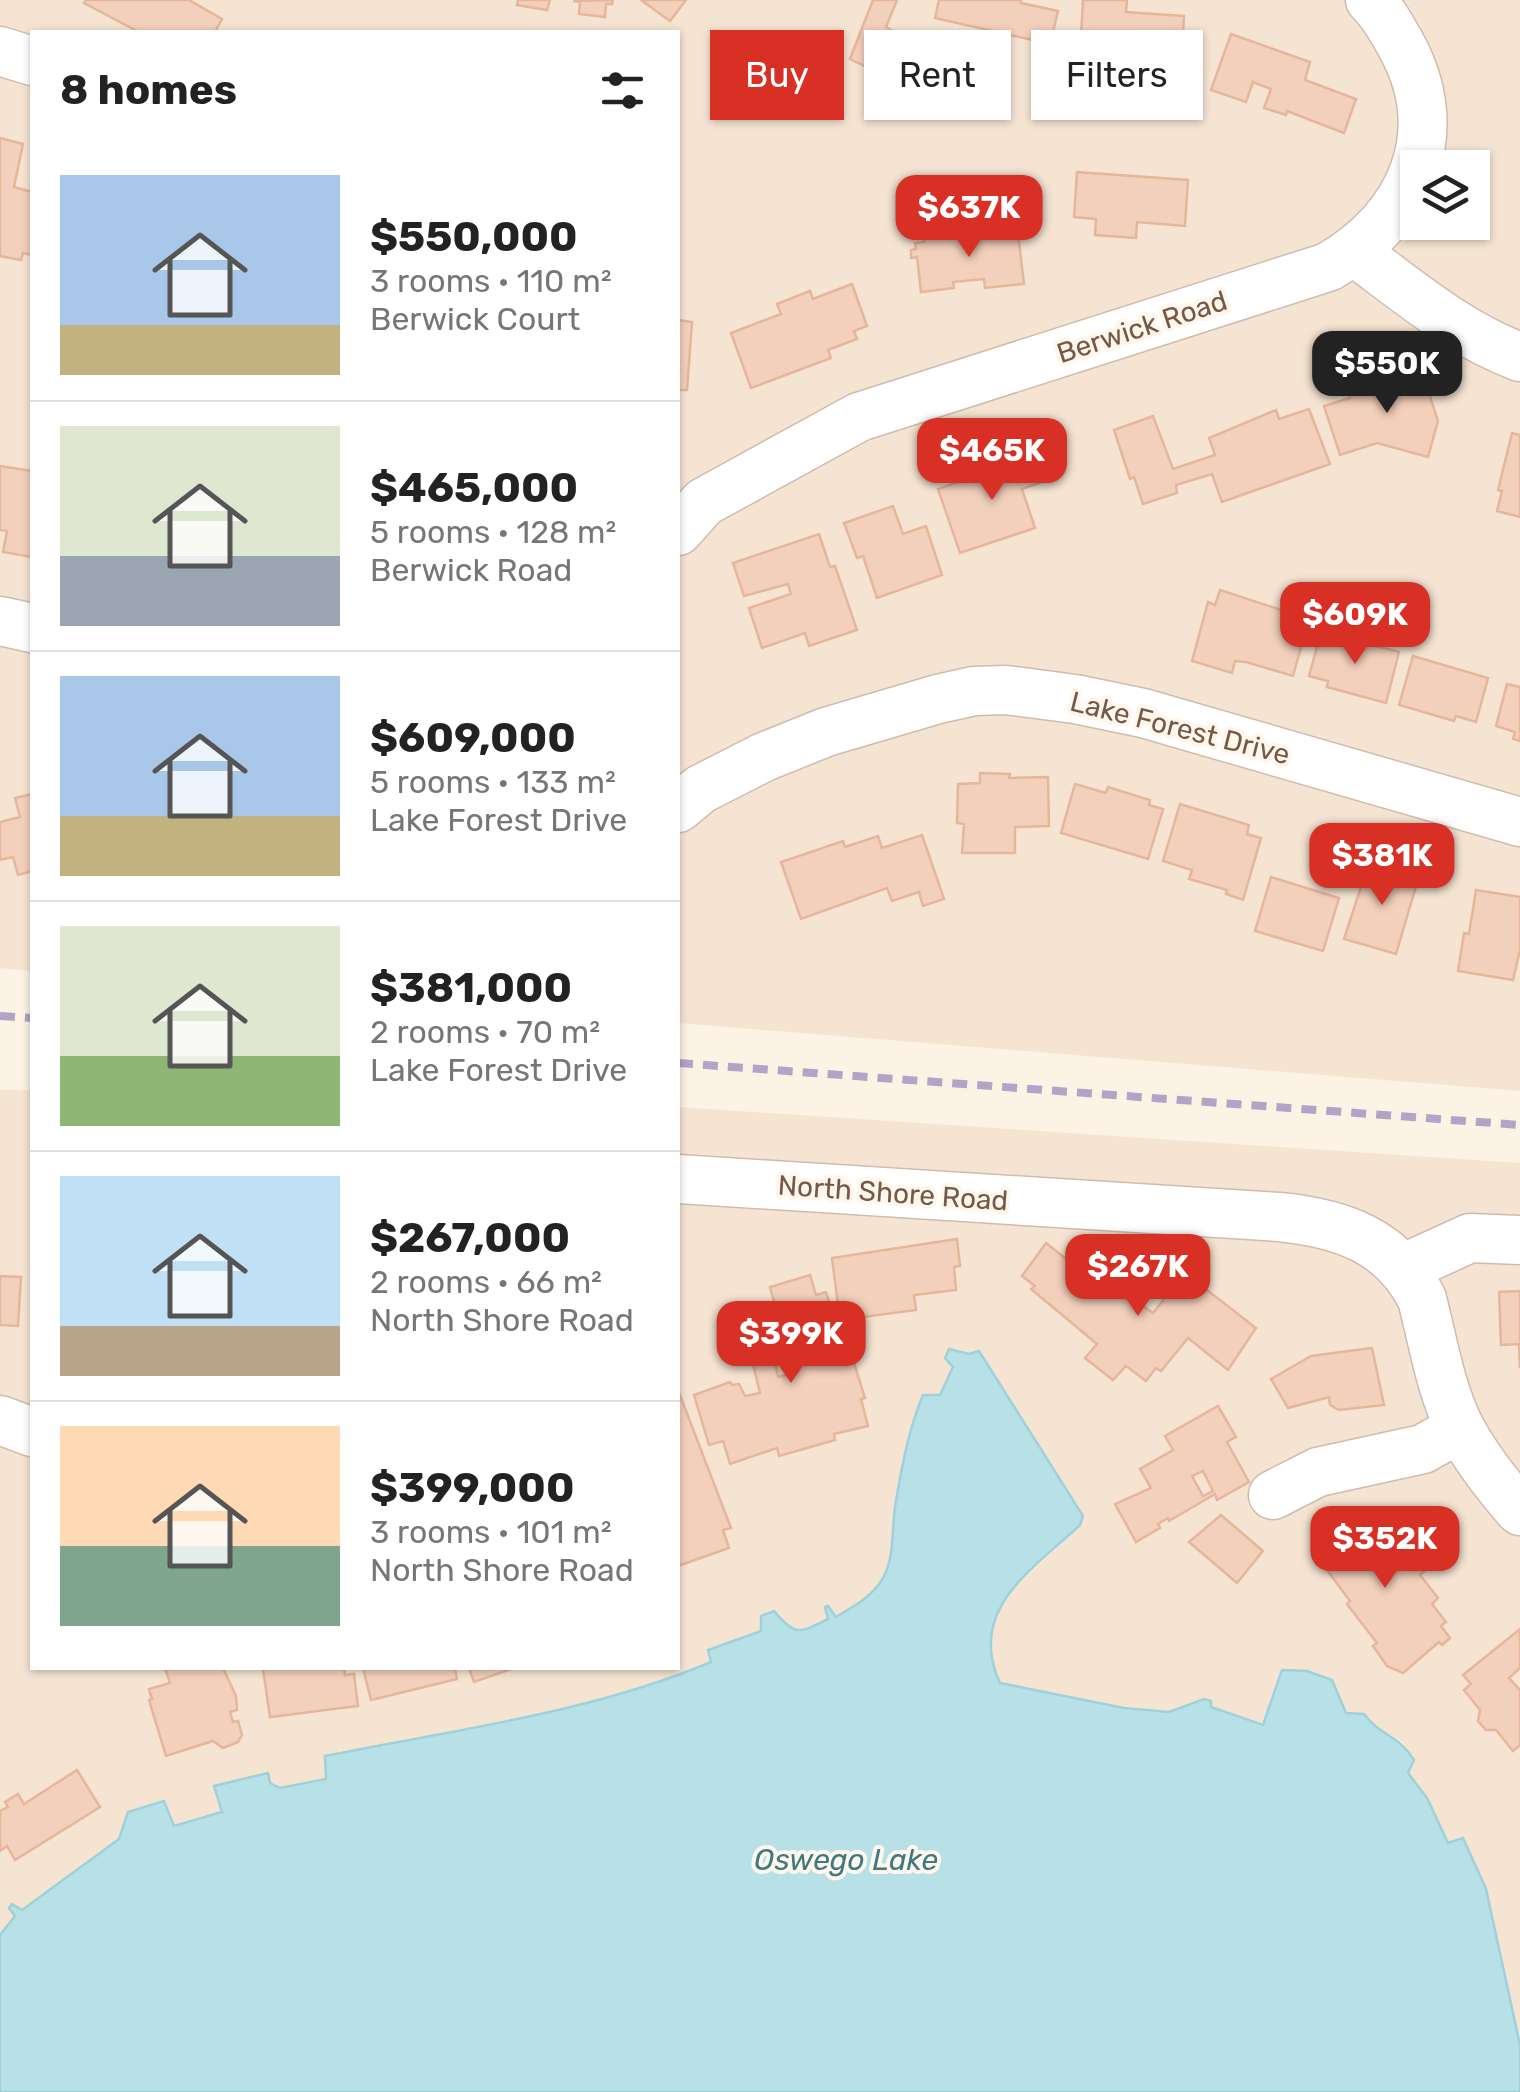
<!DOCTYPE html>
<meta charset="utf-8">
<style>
body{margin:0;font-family:Rubik,sans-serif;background:#f2f2f2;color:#222;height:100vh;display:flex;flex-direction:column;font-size:38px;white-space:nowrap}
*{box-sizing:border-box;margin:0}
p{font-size:32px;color:#767676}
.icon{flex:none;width:55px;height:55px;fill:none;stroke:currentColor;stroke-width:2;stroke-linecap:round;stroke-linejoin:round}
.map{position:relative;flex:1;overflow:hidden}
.drawer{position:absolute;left:30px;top:30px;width:650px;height:1640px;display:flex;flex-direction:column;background:#fff;border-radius:0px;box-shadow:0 2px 8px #0004}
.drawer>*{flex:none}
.top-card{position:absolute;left:710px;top:30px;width:660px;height:90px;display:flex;gap:20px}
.buttons{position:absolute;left:1400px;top:150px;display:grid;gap:20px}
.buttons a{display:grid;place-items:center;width:90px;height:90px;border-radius:0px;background:#fff;box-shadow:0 2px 8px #0004;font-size:50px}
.price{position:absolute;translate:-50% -85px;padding:0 22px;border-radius:20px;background:#d93025;color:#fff;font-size:32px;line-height:65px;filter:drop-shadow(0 2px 5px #0008)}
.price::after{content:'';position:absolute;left:50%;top:60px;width:30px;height:22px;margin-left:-15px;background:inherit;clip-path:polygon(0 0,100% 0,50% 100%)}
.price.current{background:#222;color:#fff}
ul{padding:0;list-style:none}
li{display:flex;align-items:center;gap:30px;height:250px;padding:0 30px}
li+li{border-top:2px solid #e0e0e0}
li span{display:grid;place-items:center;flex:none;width:280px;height:200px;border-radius:0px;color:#555}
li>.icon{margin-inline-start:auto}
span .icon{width:120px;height:120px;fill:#fffc;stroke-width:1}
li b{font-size:42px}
h2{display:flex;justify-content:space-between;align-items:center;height:120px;padding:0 30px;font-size:42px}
.pill{padding:0 35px;border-radius:0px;background:#fff;box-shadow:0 2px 8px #0004;font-size:35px;line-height:90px}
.pill.current{background:#d93025;color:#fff}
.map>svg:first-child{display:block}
</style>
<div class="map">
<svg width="1520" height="2092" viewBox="0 0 1520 2092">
<rect width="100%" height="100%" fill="#fdf3e4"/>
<g fill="#f5e4d2" fill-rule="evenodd">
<path d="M0,0H1520V1091L678,1023V32H32V971L0,968ZM1418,168H1472V222H1418Z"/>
<polygon points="0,1090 32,1090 32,1668 678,1668 678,1107 1520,1163 1520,2045 1486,1889 1462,1838 1448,1843 1427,1798 1407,1773 1404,1743 1373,1727 1263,1725 1228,1715 1210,1707 1204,1699 1169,1712 1124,1708 1000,1684 990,1662 989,1640 997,1612 1015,1587 1080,1526 953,1367 895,1504 888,1565 882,1582 863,1601 835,1617 828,1607 825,1608 828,1619 800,1632 790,1630 774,1612 762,1616 761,1631 709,1649 712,1661 674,1677 561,1709 325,1756 326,1779 279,1788 270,1783 268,1774 215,1785 222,1812 173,1826 164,1801 129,1812 119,1839 22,1910 12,1904 15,1916 0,1935"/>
</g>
<path fill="#b8e1e7" stroke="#9ed1d9" stroke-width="2.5" d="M949,1349L969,1354L979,1351L1083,1516L1080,1525C1032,1570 966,1610 1000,1683L1124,1708L1169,1712L1204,1699L1211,1701V1707L1263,1725L1282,1670L1307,1671L1332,1680L1346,1713L1364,1714C1380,1736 1399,1735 1414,1760L1408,1773L1427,1798L1448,1843L1463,1838L1486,1889L1520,2045V2092H0V1935L15,1916L9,1908L12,1904L22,1910L119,1839L128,1812L164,1801L174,1826L222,1812L214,1786L268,1773L270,1783L280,1788L326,1779L325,1756C453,1730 590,1713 711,1662L708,1650L761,1631V1616L774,1611C796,1637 799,1633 828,1619L825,1607L828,1606L836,1617C851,1608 868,1599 879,1584C896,1563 891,1527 896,1501C902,1466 909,1428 923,1395H940L953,1367L945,1358Z"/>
<g fill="#f3d0bb" stroke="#e6b69b" stroke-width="2.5" fill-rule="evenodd">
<polygon points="86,0 189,0 222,19 215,32 139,32 84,3"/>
<polygon points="518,0 550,0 547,10 517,5"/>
<polygon points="613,0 612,4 606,4 605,17 579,14 580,2 573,1"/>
<polygon points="641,0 686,0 670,21"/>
<polygon points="873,0 897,0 886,27 905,38 889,78 850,59"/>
<polygon points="939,0 1021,0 1021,3 1058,11 1050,44 935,18"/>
<polygon points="1083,0 1127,0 1126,12 1184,16 1181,70 1125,66 1125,75 1079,72"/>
<polygon points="1231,34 1310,62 1305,80 1356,99 1344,133 1287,111 1286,115 1264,108 1271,89 1253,82 1246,102 1211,90"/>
<polygon points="983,80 992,90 988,101 973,104 965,95 968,82"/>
<polygon points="0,138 23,144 14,187 32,192 32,255 23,253 21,260 0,256"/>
<polygon points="1077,172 1188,180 1185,226 1137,222 1136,238 1095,235 1096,219 1074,217"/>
<polygon points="995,232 996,236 1018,233 1024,284 985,288 984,279 953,282 954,288 921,292 917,257 911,258 911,250 916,249 915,243 924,242 923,237"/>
<polygon points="852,284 867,326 854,331 857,339 828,350 831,358 751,388 731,333 781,314 777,304 810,291 813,299"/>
<polygon points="678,320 692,322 687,390 678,390"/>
<polygon points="1420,366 1438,421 1428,457 1377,443 1340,455 1324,406 1350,398 1349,393 1381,384 1380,379"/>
<polygon points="1309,409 1330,464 1222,502 1212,474 1176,485 1177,493 1143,504 1134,477 1130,479 1114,430 1153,416 1173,469 1215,455 1209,438 1276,410 1279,419"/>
<polygon points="1512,433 1520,435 1520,517 1497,511 1502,491 1498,490"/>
<polygon points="1034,451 1045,481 1022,489 1035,528 960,553 938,489 1005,466 1003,461"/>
<polygon points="0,466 32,471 32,557 3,552 7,531 0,530"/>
<polygon points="893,506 903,534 926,526 942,575 877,598 863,556 857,558 844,523"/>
<polygon points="819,534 830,567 835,566 857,630 809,646 805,633 762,648 749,608 791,594 788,584 744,596 733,563"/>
<polygon points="1220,590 1309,619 1293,676 1246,662 1235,661 1232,673 1192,661 1208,602 1215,605"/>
<polygon points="1318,613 1336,617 1333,632 1315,629"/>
<polygon points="1321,632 1399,652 1386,703 1327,687 1328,681 1309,676"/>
<polygon points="1413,656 1488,678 1476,722 1456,716 1454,721 1399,705"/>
<polygon points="1507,684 1520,687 1520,741 1513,739 1515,732 1496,726"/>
<polygon points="980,773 1010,774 1009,778 1048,777 1049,826 1015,827 1015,853 962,853 964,824 957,823 958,784 980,783"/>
<polygon points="1075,784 1106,793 1108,787 1150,800 1149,805 1163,809 1148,859 1061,833"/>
<polygon points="32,794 32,871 18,875 13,857 0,860 0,822 20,817 15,798"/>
<polygon points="1180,804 1249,825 1247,834 1261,838 1243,900 1226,894 1227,890 1189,879 1192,870 1163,861"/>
<polygon points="922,835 944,899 923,906 919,892 892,901 887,888 801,919 781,862 843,841 845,847 878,836 882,848"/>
<polygon points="1369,862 1419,876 1396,954 1344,939"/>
<polygon points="1271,877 1339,898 1323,951 1255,931"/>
<polygon points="1476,890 1520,897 1520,950 1513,980 1458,971 1464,933 1469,934"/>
<polygon points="957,1239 960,1266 954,1267 956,1290 914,1295 916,1310 840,1320 832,1258"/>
<polygon points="1046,1243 1110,1294 1116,1287 1153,1313 1185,1273 1256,1328 1228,1370 1188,1338 1161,1371 1156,1368 1146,1381 1126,1366 1113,1380 1085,1358 1097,1344 1031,1289 1035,1286 1022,1276"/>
<polygon points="810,1275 816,1295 826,1292 838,1331 847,1338 843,1345 845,1351 850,1350 865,1398 861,1399 868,1426 834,1434 835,1440 779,1456 777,1448 730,1464 723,1441 709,1445 694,1395 730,1382 732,1385 739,1384 745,1396 760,1393 753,1364 774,1358 778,1377 794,1373 770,1287"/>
<polygon points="0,1276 21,1277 18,1326 0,1325"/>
<polygon points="1520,1291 1520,1368 1519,1344 1501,1345 1499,1292"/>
<polygon points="1372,1348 1384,1405 1339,1410 1330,1405 1329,1397 1288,1408 1271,1379 1311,1356"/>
<polygon points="678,1390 731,1528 723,1530 729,1548 678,1566"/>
<path d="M1218,1406L1236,1437L1227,1442L1249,1482L1217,1500L1215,1494L1169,1521L1168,1518L1158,1524L1160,1528L1136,1542L1115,1504L1151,1488L1140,1469L1173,1450L1165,1436ZM1203,1471L1213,1491L1203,1496L1192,1476Z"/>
<polygon points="1362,1511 1394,1548 1408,1537 1432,1564 1420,1575 1438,1598 1432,1604 1446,1622 1441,1626 1450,1638 1442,1645 1439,1642 1403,1673 1387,1666 1373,1646 1377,1643 1347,1604 1350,1601 1313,1551"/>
<polygon points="1221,1515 1263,1551 1237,1583 1189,1542"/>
<polygon points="1520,1629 1520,1668 1509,1678 1520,1690 1520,1745 1513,1751 1496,1730 1486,1730 1478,1721 1480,1710 1464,1690 1471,1684 1463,1675"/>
<polygon points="165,1668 223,1668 236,1696 237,1710 230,1712 233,1722 238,1721 242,1735 238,1742 223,1748 213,1741 166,1756 149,1700 152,1699 149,1689 170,1683"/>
<polygon points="277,1668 344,1668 345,1675 354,1674 358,1706 270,1717 263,1669"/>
<polygon points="363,1668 455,1668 457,1679 371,1700"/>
<polygon points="469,1668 514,1668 474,1682"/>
<polygon points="77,1770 100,1807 15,1860 7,1846 0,1851 0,1811 8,1807 5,1802 18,1794 24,1804"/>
</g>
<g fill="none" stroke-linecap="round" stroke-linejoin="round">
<defs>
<g id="minor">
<polyline points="0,51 32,61"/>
<path d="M1355,252C1408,291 1458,334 1520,357"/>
<path d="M678,531L704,502L859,417L1328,267C1411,220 1450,133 1401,45C1392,29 1383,12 1370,0"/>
<polyline points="0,621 32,628"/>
<polyline points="678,808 701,789 764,757 826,732 938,699 974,691 1006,690 1075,699 1143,713 1520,822"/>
<path d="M678,1179L1279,1217C1340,1223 1393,1240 1422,1299C1433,1341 1440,1388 1460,1428C1476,1458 1498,1486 1520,1511"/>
<polyline points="1404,1268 1470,1238 1520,1240"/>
<polyline points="0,1420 32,1432"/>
<polyline points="1273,1495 1318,1472 1423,1449 1460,1428"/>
</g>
</defs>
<use href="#minor" stroke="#d0bcad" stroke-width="51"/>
<use href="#minor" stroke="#fff" stroke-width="48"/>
<g stroke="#b5a2c7" stroke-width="8" stroke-dasharray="15 10" stroke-linecap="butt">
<polyline points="0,1016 32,1018"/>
<polyline points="678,1063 1520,1125"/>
</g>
</g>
<g text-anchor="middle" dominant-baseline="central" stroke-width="8" stroke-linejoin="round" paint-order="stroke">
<g font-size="28" fill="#765849" stroke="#fff7eb">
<text transform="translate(1142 327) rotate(-18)">Berwick Road</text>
<text transform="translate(1180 728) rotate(14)">Lake Forest Drive</text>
<text transform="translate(893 1193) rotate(4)">North Shore Road</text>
</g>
<g font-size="30" font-style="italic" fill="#3f7983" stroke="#fff7eb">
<text x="846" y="1860">Oswego Lake</text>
</g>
</g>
</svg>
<div class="buttons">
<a><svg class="icon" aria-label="layers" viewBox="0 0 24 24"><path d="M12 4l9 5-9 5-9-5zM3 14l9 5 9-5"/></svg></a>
</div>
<b class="price" style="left:969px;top:260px">$637K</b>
<b class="price current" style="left:1387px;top:416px">$550K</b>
<b class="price" style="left:992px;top:503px">$465K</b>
<b class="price" style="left:1355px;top:667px">$609K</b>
<b class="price" style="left:1382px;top:908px">$381K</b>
<b class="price" style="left:1138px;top:1319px">$267K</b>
<b class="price" style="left:791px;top:1386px">$399K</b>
<b class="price" style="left:1385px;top:1591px">$352K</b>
<div class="top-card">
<a class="pill current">Buy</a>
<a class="pill">Rent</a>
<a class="pill">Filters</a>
</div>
<section class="drawer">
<h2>8 homes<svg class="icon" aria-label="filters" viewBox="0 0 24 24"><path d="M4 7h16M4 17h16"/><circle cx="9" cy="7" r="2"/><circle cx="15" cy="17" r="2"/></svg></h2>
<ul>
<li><span style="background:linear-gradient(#a9c7e8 75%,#c2b280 0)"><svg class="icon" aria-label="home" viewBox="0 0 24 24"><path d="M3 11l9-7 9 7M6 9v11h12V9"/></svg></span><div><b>$550,000</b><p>3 rooms · 110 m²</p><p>Berwick Court</p></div></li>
<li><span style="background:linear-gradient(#dfe7d0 65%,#9aa5b1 0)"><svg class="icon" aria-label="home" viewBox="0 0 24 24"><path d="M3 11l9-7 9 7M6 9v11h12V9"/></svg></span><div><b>$465,000</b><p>5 rooms · 128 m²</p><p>Berwick Road</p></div></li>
<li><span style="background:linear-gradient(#a9c7e8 70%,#c2b280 0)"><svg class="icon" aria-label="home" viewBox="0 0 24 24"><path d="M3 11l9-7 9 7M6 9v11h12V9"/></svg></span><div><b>$609,000</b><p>5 rooms · 133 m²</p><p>Lake Forest Drive</p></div></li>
<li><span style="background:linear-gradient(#dfe7d0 65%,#8fb573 0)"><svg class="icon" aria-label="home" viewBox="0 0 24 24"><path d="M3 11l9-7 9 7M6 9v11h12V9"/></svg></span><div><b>$381,000</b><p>2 rooms · 70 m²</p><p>Lake Forest Drive</p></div></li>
<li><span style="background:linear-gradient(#bfe0f5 75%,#b9a48a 0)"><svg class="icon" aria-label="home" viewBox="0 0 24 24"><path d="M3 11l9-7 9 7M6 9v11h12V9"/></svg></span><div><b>$267,000</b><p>2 rooms · 66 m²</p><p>North Shore Road</p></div></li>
<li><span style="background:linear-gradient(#ffd9b3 60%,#7fa58c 0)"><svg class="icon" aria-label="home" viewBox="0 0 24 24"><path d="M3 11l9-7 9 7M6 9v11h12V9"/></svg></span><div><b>$399,000</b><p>3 rooms · 101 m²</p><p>North Shore Road</p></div></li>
</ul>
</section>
</div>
